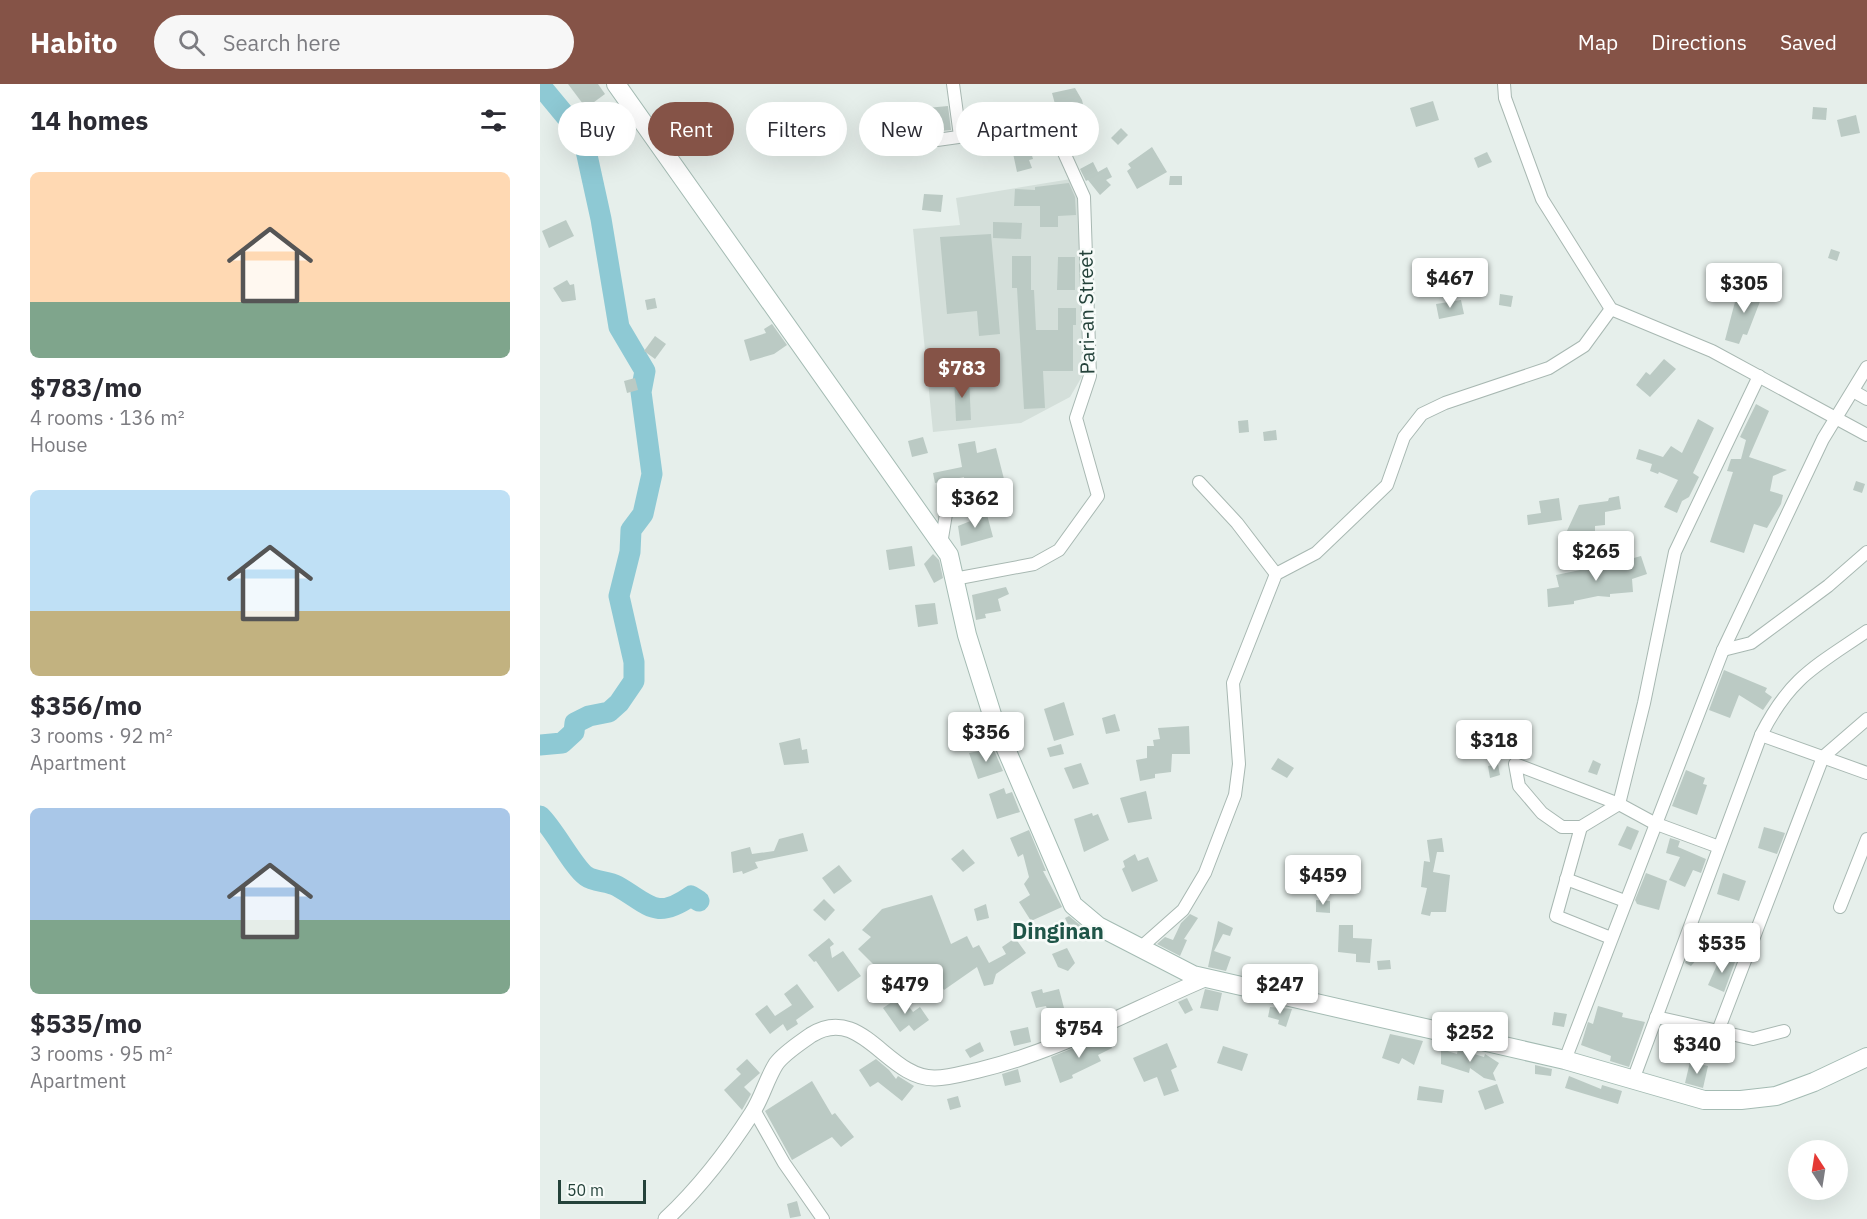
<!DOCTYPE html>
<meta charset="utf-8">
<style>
body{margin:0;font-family:"IBM Plex Sans",sans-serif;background:#f7f7f7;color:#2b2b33;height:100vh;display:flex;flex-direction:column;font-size:22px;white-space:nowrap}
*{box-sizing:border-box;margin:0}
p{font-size:20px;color:#7c7c81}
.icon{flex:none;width:33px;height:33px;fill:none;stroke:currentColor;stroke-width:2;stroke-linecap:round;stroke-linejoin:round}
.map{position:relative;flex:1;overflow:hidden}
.side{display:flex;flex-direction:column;background:#fff;width:540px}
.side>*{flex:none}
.guide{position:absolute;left:18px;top:18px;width:570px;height:54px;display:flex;gap:12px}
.needle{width:39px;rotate:348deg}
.controls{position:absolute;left:1248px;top:1056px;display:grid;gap:12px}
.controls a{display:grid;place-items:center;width:60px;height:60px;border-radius:50%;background:#fff;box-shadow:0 6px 24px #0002;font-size:30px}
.scale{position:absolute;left:18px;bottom:15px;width:88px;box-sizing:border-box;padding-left:6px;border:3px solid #24423a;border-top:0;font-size:16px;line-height:21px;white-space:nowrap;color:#24423a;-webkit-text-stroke:4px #f7fbf9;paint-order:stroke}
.price{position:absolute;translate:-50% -51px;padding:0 14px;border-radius:6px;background:#fff;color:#222;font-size:20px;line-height:39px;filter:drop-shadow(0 2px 3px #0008)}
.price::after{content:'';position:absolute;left:50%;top:36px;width:18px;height:14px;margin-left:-9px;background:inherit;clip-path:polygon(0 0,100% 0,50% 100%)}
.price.on{background:#855347;color:#fff}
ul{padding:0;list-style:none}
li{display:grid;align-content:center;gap:12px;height:318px;padding:0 30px}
li span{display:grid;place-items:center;height:186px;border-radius:9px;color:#555}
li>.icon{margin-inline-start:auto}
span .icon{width:108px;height:108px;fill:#fffc;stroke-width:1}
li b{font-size:26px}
h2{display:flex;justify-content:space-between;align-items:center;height:72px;padding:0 30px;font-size:26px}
.pill{padding:0 21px;border-radius:27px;background:#fff;box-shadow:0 6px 24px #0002;font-size:21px;line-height:54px}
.pill.on{background:#855347;color:#fff}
header{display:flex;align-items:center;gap:36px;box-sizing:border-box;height:84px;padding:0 30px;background:#855347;color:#fff}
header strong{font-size:28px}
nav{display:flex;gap:33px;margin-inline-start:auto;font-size:21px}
.search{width:420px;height:54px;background:#f7f7f7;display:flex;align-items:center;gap:15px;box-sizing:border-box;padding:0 21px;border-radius:33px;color:#7c7c81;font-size:22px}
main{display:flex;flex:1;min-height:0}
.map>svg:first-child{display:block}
</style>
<header>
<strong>Habito</strong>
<div class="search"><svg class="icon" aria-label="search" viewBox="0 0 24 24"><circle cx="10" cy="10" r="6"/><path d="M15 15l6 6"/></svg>Search here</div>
<nav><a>Map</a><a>Directions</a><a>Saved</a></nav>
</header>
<main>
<section class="side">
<h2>14 homes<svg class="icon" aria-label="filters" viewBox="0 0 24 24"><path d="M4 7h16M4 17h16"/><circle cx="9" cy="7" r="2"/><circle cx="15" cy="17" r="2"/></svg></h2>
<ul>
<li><span style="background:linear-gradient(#ffd9b3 70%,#7fa58c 0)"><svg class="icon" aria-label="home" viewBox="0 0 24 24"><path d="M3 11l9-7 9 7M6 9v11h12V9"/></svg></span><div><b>$783/mo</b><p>4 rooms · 136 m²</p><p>House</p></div></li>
<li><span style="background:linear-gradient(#bfe0f5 65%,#c2b280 0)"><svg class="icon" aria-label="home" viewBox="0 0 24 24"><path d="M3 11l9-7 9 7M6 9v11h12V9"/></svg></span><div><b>$356/mo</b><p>3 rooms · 92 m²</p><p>Apartment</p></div></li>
<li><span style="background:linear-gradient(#a9c7e8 60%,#7fa58c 0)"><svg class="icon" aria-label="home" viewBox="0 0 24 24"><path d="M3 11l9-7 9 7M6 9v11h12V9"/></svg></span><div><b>$535/mo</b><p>3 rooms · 95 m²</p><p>Apartment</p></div></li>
</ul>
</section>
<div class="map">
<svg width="1327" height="1135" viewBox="0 0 1327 1135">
<rect width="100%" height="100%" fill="#e6efeb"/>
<polygon fill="#d4dfda" points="537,94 544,289 530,313 481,339 393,348 373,145 420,141 416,114"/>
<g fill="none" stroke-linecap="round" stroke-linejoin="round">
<g stroke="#8ec9d4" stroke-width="21">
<polyline points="0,1 43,53 61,135 79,243 105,287 101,308 112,390 103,430 91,446 90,468 79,512 94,578 94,597 79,619 69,628 49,632 35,639 34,648 22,659 0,661"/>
<path d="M0,732C14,745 34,784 46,792C54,798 68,797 77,802C109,820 115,837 151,812L159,817"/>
</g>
</g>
<g fill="#bbcac4">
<polygon points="28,0 58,0 65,10 46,24"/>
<polygon points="535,4 542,16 551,54 549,55 543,46 528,54 522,42 537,34 528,18 515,20 512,9"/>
<polygon points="893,17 899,36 876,43 870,24"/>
<polygon points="408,22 411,46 390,48 387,24"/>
<polygon points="1273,23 1287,24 1286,36 1272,35"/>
<polygon points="1316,31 1320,49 1301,53 1297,36"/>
<polygon points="581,44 588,51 578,61 571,54"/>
<polygon points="487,55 493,75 489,76 492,84 477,88 471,60"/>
<polygon points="612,63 627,88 597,105 587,87 591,84 588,80"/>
<polygon points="947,68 952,78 938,84 934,74"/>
<polygon points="553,78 558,88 567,83 572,93 566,96 571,101 560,111 548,96 546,97 540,85"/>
<polygon points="630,92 642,92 642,101 629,101"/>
<polygon points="529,99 535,113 536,131 518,132 518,143 500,143 500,122 474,122 475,105 495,106 495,103"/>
<polygon points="384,110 403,111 401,128 382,126"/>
<polygon points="26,136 34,152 9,164 2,147"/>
<polygon points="453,138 482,139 481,155 453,154"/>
<polygon points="451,150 460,250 439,252 437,227 407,230 400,153"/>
<polygon points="1291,165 1300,168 1297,177 1288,174"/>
<polygon points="472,172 491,172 491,206 494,206 496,246 518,246 518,224 536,224 536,241 533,241 533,287 503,287 505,324 484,325 477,204 472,204"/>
<polygon points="518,173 535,173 535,206 517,206"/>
<polygon points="27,196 30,201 34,200 36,216 22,218 13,204"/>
<polygon points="1215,199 1226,202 1207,251 1203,250 1199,260 1185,256 1196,214 1207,215"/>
<polygon points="960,210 973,212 971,223 959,221"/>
<polygon points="115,214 117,224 107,226 105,216"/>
<polygon points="921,216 924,230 899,235 896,220"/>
<polygon points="232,240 247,261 234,270 210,277 204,256 226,249 224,245"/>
<polygon points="115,252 126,260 115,275 104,267"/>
<polygon points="1124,275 1136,285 1110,313 1096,301 1106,288 1110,291"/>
<polygon points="95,294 98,306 87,309 84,297"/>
<polygon points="414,294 429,294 431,336 416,337"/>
<polygon points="1216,320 1229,327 1209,373 1247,386 1233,392 1230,407 1243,411 1241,420 1227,444 1214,440 1204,469 1170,458 1193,388 1187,387 1191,375 1201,375 1206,356 1200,353"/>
<polygon points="1158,335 1174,344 1153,389 1159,393 1149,413 1142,417 1137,429 1124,423 1138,396 1119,388 1118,390 1110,387 1112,380 1096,375 1099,365 1123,373 1131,362 1142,369"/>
<polygon points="708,336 709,348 699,349 698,337"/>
<polygon points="736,346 737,356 724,357 723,348"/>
<polygon points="383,353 388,369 372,373 368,357"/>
<polygon points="435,357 437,369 456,364 464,395 424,397 424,393 395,399 393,389 422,383 418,360"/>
<polygon points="1316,397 1325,400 1322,409 1313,406"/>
<polygon points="1079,412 1081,425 1065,428 1065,441 1055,442 1055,448 1026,449 1039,421 1068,417 1069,414"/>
<polygon points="1019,414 1022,436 988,441 987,431 1001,429 999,417"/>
<polygon points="446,427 453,453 421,462 418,442 433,436 431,429"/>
<polygon points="372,462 375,482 349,486 346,466"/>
<polygon points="393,470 399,476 403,494 394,499 384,480"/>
<polygon points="1101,472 1107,490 1092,495 1093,508 1070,510 1070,513 1058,512 1034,517 1034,520 1008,523 1007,505 1019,503 1016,491 1055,483 1054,479 1064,477 1065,482"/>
<polygon points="466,503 469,510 458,515 461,527 445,530 446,534 436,536 432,511"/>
<polygon points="395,519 398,540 378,543 375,521"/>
<polygon points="1184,586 1227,604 1225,608 1232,613 1223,626 1199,611 1190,634 1169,626"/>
<polygon points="524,618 534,651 514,657 504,625"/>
<polygon points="575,630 580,647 566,650 562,634"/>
<polygon points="649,642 650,670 632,670 631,688 615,690 615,694 600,697 596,676 607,674 607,662 614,662 613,656 620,655 618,644"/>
<polygon points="260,654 262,666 267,665 269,679 244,681 239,659"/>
<polygon points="521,660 524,670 510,673 507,664"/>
<polygon points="453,664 463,687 438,695 429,669"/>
<polygon points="738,674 754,684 747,694 731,685"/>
<polygon points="1053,676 1061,680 1057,691 1048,688"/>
<polygon points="541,679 549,700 533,705 524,684"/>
<polygon points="958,680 960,691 950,694 948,682"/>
<polygon points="1146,686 1165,694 1163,700 1167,701 1157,731 1132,722"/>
<polygon points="464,704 466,710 472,708 480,728 457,735 449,710"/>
<polygon points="606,707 612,735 588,739 580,714"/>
<polygon points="552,729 553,732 558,730 569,756 544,768 534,735"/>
<polygon points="1087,742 1099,747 1091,766 1078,761"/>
<polygon points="1224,743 1245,749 1237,770 1218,764"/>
<polygon points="489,746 506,787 503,787 522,823 491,837 479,818 490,811 484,800 489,793 483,770 478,773 470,754"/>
<polygon points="263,749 268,767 215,778 218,784 203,790 202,787 193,789 191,768 210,763 212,770 234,767 239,755"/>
<polygon points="902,754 904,768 897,768 893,788 910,791 906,828 891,828 890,832 881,830 887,804 881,803 884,777 890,778 887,756"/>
<polygon points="1130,754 1140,757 1138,763 1166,775 1161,789 1153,786 1145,803 1129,796 1140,773 1126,769"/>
<polygon points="423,765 435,779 423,788 411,775"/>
<polygon points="595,770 598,777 608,773 618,797 592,808 582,785 585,783 583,777"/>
<polygon points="299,781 312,797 294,810 282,794"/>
<polygon points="1106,789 1127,797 1119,826 1097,820 1095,816"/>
<polygon points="1183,789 1206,797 1199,817 1177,810"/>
<polygon points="392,811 411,860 427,852 433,864 439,861 449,879 466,870 462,863 475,854 486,869 456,890 453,900 444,902 437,883 404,906 387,880 369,894 359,880 345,892 318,865 331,853 322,846 342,825"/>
<polygon points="284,815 295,826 285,837 273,826"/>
<polygon points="776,816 790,817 790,829 776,828"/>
<polygon points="446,820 449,834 437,837 434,825"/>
<polygon points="650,830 658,834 644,855 647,856 640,872 617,860 625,853 633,856 641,839"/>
<polygon points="529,832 545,845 546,849 535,855 525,834"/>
<polygon points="678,837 693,844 690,852 683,850 674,867 691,873 686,887 668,883"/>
<polygon points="799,841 813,841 813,854 832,855 830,879 816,878 816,870 798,868"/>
<polygon points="289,854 294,860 290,863 292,874 303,867 321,892 298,908 276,877 274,878 268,871"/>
<polygon points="1151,863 1157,865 1158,874 1151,882 1145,879"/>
<polygon points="527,864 535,879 528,887 518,883 512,870"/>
<polygon points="1181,872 1195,878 1184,908 1168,901"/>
<polygon points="850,876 851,885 838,886 837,877"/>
<polygon points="257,900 274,923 256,936 258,940 247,947 243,940 230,950 215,930 227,921 235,932 252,921 244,910"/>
<polygon points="502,905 503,909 519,905 524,924 508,928 506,922 496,924 491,908"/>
<polygon points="665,905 682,909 678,927 660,924"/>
<polygon points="361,912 373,928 380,923 389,936 374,947 369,941 360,948 343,924"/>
<polygon points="647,914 653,926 645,930 638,918"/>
<polygon points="1058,922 1083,929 1082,933 1105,938 1089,983 1070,977 1071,972 1041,961 1048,938 1053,940"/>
<polygon points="730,923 752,925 746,943 738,940 739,936 728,933"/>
<polygon points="1014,928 1027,930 1024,943 1012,941"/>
<polygon points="488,943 491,958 474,962 470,947"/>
<polygon points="850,950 883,957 874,981 862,974 859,980 842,974"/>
<polygon points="1134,952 1146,954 1143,968 1131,966"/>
<polygon points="568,954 572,964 558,971 561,977 532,991 533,994 520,999 511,973 551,957 553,961"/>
<polygon points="440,958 444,967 430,974 425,966"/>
<polygon points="627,959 637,983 631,986 639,1007 624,1012 617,993 604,998 593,974"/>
<polygon points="683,962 708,970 702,987 677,979"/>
<polygon points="901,965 917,970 918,965 944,973 945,970 959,979 953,989 956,997 944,994 930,984 929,989 901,980"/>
<polygon points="207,975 220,989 204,1003 211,1010 202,1026 184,1006 201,990 196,985"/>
<polygon points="336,975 349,986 356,995 358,992 374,1002 362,1017 338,998 330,1003 319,986"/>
<polygon points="1150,978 1168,982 1163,1004 1145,999"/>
<polygon points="995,981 1012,985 1011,992 995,990"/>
<polygon points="478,985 481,998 465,1002 462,990"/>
<polygon points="1029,992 1061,1005 1062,1001 1082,1007 1078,1020 1025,1004"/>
<polygon points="272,997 292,1031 295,1029 314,1053 301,1063 292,1053 252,1076 225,1027"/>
<polygon points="957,1000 964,1019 945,1026 938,1007"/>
<polygon points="879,1002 904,1006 902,1019 877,1016"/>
<polygon points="418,1012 421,1023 410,1026 407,1015"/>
<polygon points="257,1117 261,1132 250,1134 247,1120"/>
</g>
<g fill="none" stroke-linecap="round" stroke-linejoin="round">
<defs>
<g id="minor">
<polyline points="413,0 420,52"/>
<polyline points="964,0 965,14 1002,115 1071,225 1172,267 1327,351"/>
<polyline points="397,56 511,40 544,113 550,292 536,334 558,412 519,466 494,480 414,495"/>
<polyline points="1313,307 1327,315"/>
<polyline points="659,398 697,439 736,490"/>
<polyline points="401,460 409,412"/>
<polyline points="1183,566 1211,559 1288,502 1327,468"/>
<polyline points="1221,651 1327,689"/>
<polygon points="975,680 1079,720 1041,743 1022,743 1002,729 979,702"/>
<polyline points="1041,743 1016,832 1071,854"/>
<polyline points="1179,763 1114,739 1079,720 1104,619 1135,468 1219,292"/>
<polyline points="1026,795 1085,817"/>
<polyline points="1300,823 1327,755"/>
<polyline points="599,865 643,826 665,789 695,711 699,680 693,599 736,490 776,469 847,401 864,353 882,330 905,319 1009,284 1044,262 1071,225"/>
<polyline points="1116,933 1213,955 1244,947"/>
<polyline points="1178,947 1283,673 1327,635"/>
<polyline points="1025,976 1183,566 1283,355 1327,283"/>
<path d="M1093,996L1221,651C1250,593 1276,582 1327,547"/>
<polyline points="214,1026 244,1079 283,1135"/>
</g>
<path id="tertiary" d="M126,1135C160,1103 187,1068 212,1029C222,1014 226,996 236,980C244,969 260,959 271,951C322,919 347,995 395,994C409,994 425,989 439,986C519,967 591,926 667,894"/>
<polyline id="secondary" points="76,0 409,471 427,551 454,637 533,821 558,842 653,891 1025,976 1164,1016 1201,1016 1236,1012 1274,998 1327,973"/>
</defs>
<use href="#minor" stroke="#a8b8b2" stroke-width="14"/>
<use href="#tertiary" stroke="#a8b8b2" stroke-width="17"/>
<use href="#secondary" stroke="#a4bbb3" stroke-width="20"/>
<use href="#minor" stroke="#fff" stroke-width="12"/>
<use href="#tertiary" stroke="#fff" stroke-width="15"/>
<use href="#secondary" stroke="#fff" stroke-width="18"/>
</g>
<g text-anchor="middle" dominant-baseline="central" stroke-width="5" stroke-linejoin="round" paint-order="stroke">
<g font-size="20" fill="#24423a" stroke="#f7fbf9">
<text transform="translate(546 228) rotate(-91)">Pari-an Street</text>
</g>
<g font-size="22" font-weight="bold" fill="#1f5548" stroke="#f7fbf9">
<text x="518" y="846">Dinginan</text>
</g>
</g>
</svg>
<div class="controls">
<a><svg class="needle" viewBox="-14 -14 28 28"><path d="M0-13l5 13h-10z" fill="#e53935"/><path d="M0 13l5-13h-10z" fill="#7c7c81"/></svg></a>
</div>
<div class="scale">50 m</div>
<b class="price" style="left:910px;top:225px">$467</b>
<b class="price" style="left:1204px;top:230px">$305</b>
<b class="price on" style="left:422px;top:315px">$783</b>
<b class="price" style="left:435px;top:445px">$362</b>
<b class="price" style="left:1056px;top:498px">$265</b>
<b class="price" style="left:446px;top:679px">$356</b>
<b class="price" style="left:954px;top:687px">$318</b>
<b class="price" style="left:783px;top:822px">$459</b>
<b class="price" style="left:1182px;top:890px">$535</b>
<b class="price" style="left:365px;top:931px">$479</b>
<b class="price" style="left:740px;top:931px">$247</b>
<b class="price" style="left:539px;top:975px">$754</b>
<b class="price" style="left:930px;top:979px">$252</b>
<b class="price" style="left:1157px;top:991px">$340</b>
<div class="guide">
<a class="pill">Buy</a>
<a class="pill on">Rent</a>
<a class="pill">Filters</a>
<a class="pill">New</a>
<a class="pill">Apartment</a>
</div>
</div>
</main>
